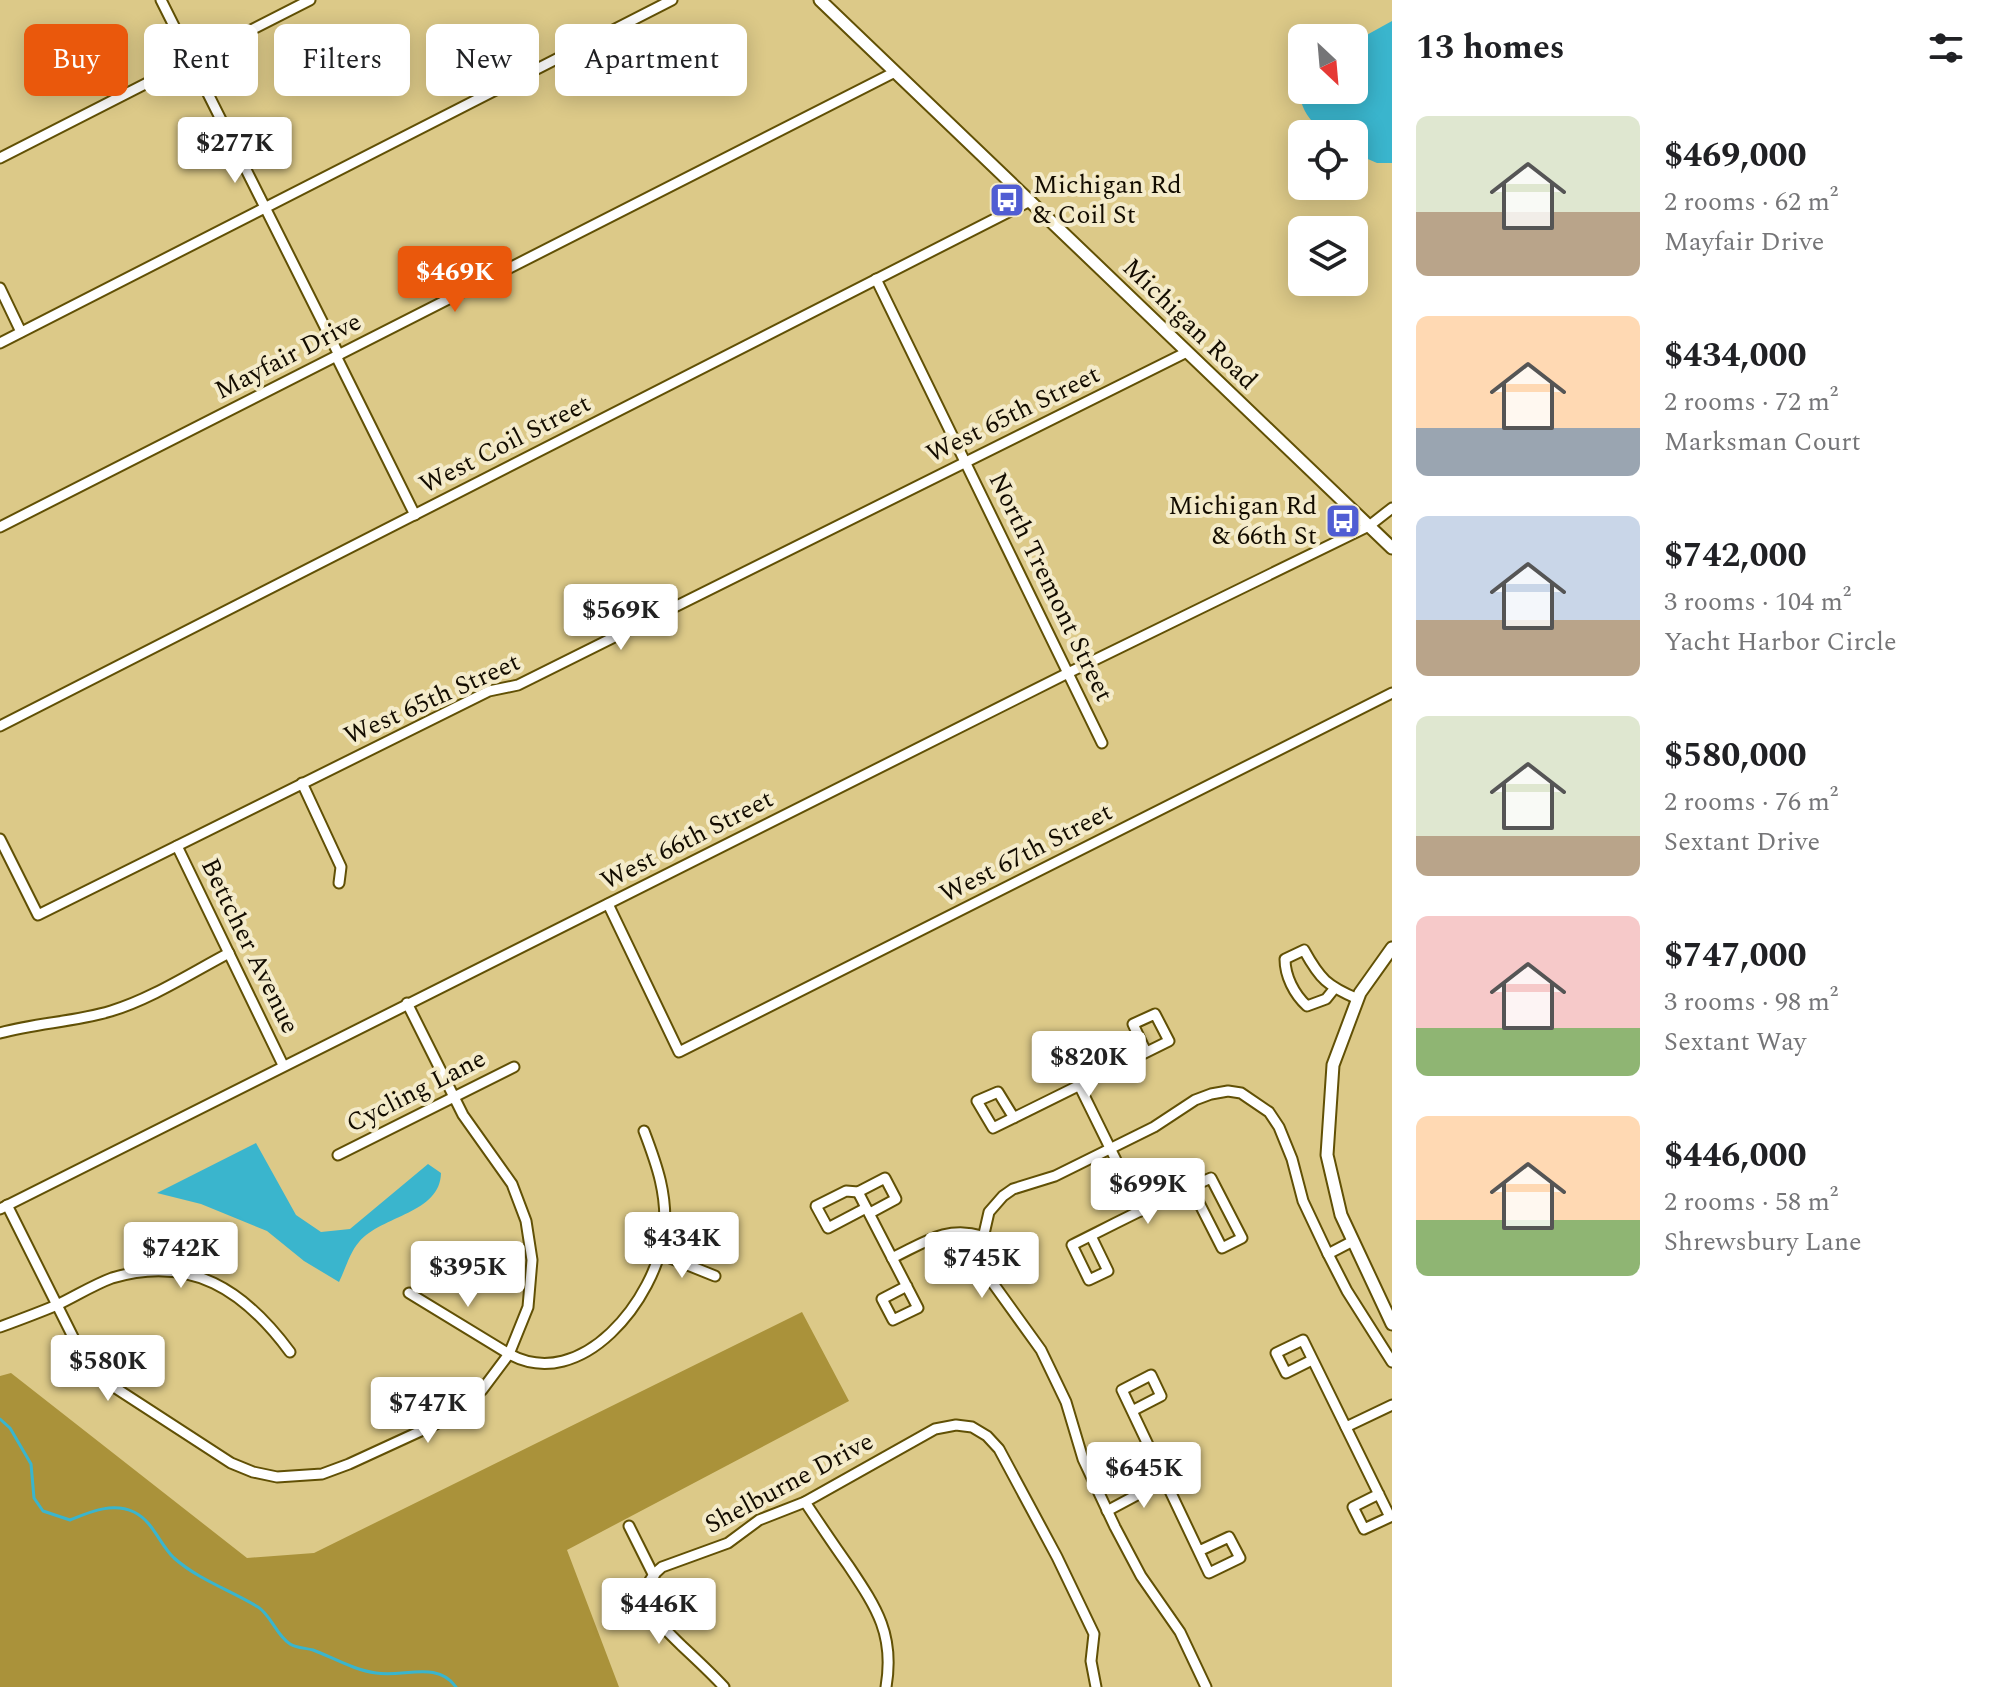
<!DOCTYPE html>
<meta charset="utf-8">
<style>
body{margin:0;font-family:Spectral,serif;background:#f6f6f6;color:#202124;height:100vh;display:flex;flex-direction:column;font-size:30px;white-space:nowrap}
*{box-sizing:border-box;margin:0}
p{font-size:26px;color:#757577}
.icon{flex:none;width:44px;height:44px;fill:none;stroke:currentColor;stroke-width:2;stroke-linecap:round;stroke-linejoin:round}
.map{position:relative;flex:1;overflow:hidden}
.details{display:flex;flex-direction:column;background:#fff;width:600px}
.details>*{flex:none}
.hud{position:absolute;left:24px;top:24px;width:760px;height:72px;display:flex;gap:16px}
.needle{width:52px;rotate:154deg}
.controls{position:absolute;left:1288px;top:24px;display:grid;gap:16px}
.controls a{display:grid;place-items:center;width:80px;height:80px;border-radius:12px;background:#fff;box-shadow:0 4px 20px #0003;font-size:40px}
.price{position:absolute;translate:-50% -68px;padding:0 18px;border-radius:8px;background:#fff;color:#222;font-size:26px;line-height:52px;filter:drop-shadow(0 2px 4px #0008)}
.price::after{content:'';position:absolute;left:50%;top:48px;width:24px;height:18px;margin-left:-12px;background:inherit;clip-path:polygon(0 0,100% 0,50% 100%)}
.price.active{background:#ea580c;color:#fff}
ul{padding:0;list-style:none}
li{display:flex;align-items:center;gap:24px;height:200px;padding:0 24px}
li span{display:grid;place-items:center;flex:none;width:224px;height:160px;border-radius:12px;color:#555}
li>.icon{margin-inline-start:auto}
span .icon{width:96px;height:96px;fill:#fffc;stroke-width:1}
li b{font-size:34px}
h2{display:flex;justify-content:space-between;align-items:center;height:96px;padding:0 24px;font-size:34px}
.chip{padding:0 28px;border-radius:12px;background:#fff;box-shadow:0 4px 20px #0003;font-size:28px;line-height:72px}
.chip.active{background:#ea580c;color:#fff}
main{display:flex;flex:1;min-height:0}
.map>svg:first-child{display:block}
</style>
<main>
<div class="map">
<svg width="1392" height="1687" viewBox="0 0 1392 1687">
<rect width="100%" height="100%" fill="#dcc988"/>
<polygon fill="#aa923a" points="802,1312 849,1401 567,1550 619,1687 0,1687 0,1376 11,1373 247,1558 314,1553"/>
<g fill="#3ab5cd">
<path d="M1392,21V163H1377L1354,153V134C1348,134 1340,135 1333,134C1313,130 1294,103 1302,83V90H1354V42Z"/>
<path d="M256,1143L296,1215L321,1232L350,1229L428,1164L441,1173C440,1214 382,1215 359,1242C350,1252 345,1270 339,1282L304,1261L267,1231L201,1204L157,1193Z"/>
</g>
<g fill="none" stroke-linecap="round" stroke-linejoin="round">
<path stroke="#3ab5cd" stroke-width="3" d="M0,1419L10,1428L31,1464L34,1498L43,1511L70,1520C90,1512 112,1502 134,1512C154,1522 159,1544 174,1558C199,1580 230,1590 258,1607C271,1615 276,1635 290,1644C296,1648 306,1648 313,1650C334,1658 354,1670 376,1673C403,1678 437,1660 456,1687"/>
<defs>
<g id="minor">
<polyline points="161,0 339,355"/>
<polyline points="0,158 310,0"/>
<polyline points="876,279 1102,743"/>
<polyline points="0,288 21,332"/>
<polyline points="0,343 672,0"/>
<polyline points="336,356 415,515"/>
<polyline points="0,527 895,72"/>
<polyline points="0,726 1030,201"/>
<polyline points="302,783 341,867 339,883"/>
<polyline points="0,839 38,915 489,691 518,685 1187,352"/>
<polyline points="177,846 283,1065"/>
<polyline points="608,904 679,1052 1392,693"/>
<path d="M1334,989L1326,999L1307,1006C1294,994 1285,976 1285,959L1304,950C1320,979 1327,986 1358,999"/>
<path d="M0,1033C36,1023 74,1022 111,1011C151,999 191,973 229,953"/>
<polyline points="1079,1085 1141,1211"/>
<polyline points="1014,1118 998,1092 977,1101 993,1128 1169,1041 1155,1014 1133,1024 1146,1052"/>
<polyline points="338,1155 514,1067"/>
<polyline points="858,1192 918,1308 893,1320 882,1299 907,1286"/>
<polyline points="7,1205 74,1339 91,1364 114,1387 231,1463 253,1472 277,1477 322,1474 349,1464 436,1424 457,1411 482,1390 509,1354 528,1307 532,1260 526,1221 512,1184 463,1115 407,1003"/>
<polyline points="866,1208 828,1228 816,1206 846,1191 858,1192 885,1178 896,1199 870,1213"/>
<polyline points="0,1209 1068,673 1369,526 1392,508"/>
<path d="M1091,1236L1108,1271L1089,1280L1072,1245C1118,1222 1164,1198 1211,1178L1242,1238L1222,1248L1191,1187"/>
<polyline points="660,1254 715,1276"/>
<polyline points="1328,1254 1353,1241"/>
<path d="M892,1258C924,1243 946,1225 982,1236"/>
<path d="M409,1293L509,1354C582,1394 656,1298 664,1233C668,1196 657,1165 644,1131"/>
<path d="M0,1327C19,1320 38,1313 57,1305C76,1296 93,1285 112,1278C191,1254 245,1291 290,1352"/>
<path d="M1312,1360L1286,1373L1276,1353L1303,1340C1332,1399 1361,1458 1390,1517L1364,1529L1353,1507L1379,1494"/>
<polyline points="1132,1411 1161,1396 1151,1375 1122,1390 1209,1573 1240,1558 1229,1537 1199,1551"/>
<polyline points="1346,1427 1392,1405"/>
<path d="M805,1502C819,1523 833,1544 848,1565C876,1607 895,1634 886,1687"/>
<polyline points="1107,1511 1165,1480"/>
<polyline points="629,1526 654,1576"/>
<path d="M724,1687C711,1673 696,1659 682,1646C660,1624 626,1596 662,1567L728,1543L759,1520L805,1502L935,1429L956,1425L972,1427L987,1436L999,1449L1057,1557L1094,1634L1091,1661L1096,1687"/>
<polyline points="1206,1687 1180,1632 1141,1576 1115,1527 1083,1459 1066,1402 1041,1350 987,1275 981,1247 989,1212 1003,1196 1013,1189 1055,1176 1154,1127 1195,1100 1211,1094 1228,1091 1241,1093 1269,1112 1279,1127 1292,1159 1303,1201 1328,1254 1347,1291 1392,1362"/>
</g>
<g id="major">
<polyline points="820,0 1392,548"/>
<polyline points="1392,948 1360,993 1333,1065 1327,1155 1341,1215 1392,1324"/>
</g>
</defs>
<use href="#minor" stroke="#615005" stroke-width="13"/>
<use href="#major" stroke="#615005" stroke-width="15"/>
<use href="#minor" stroke="#fff" stroke-width="9"/>
<use href="#major" stroke="#fff" stroke-width="11"/>
</g>
<defs>
<symbol id="bus-square" viewBox="-11 -11 22 22"><rect x="-9" y="-9" width="18" height="18" rx="4" fill="#505dd3" stroke="#f4ebca"/><path d="M-5-6H5V4H4V6H2V4H-2V6H-4V4H-5ZM-3.5-4V0h7V-4ZM-3.5 1.2v1.5H-2V1.2ZM2 1.2v1.5H3.5V1.2Z" fill="#fff"/></symbol>
</defs>
<g fill-rule="evenodd">
<use href="#bus-square" x="987" y="180" width="40" height="40"/>
<use href="#bus-square" x="1323" y="501" width="40" height="40"/>
</g>
<g text-anchor="middle" dominant-baseline="central" stroke-width="8" stroke-linejoin="round" paint-order="stroke">
<g font-size="26" fill="#130c00" stroke="#f4ebca" text-anchor="start">
<text x="1033" y="185">Michigan Rd<tspan x="1033" dy="30">&amp; Coil St</tspan></text>
<text x="1317" y="506" text-anchor="end">Michigan Rd<tspan x="1317" dy="30">&amp; 66th St</tspan></text>
</g>
<g font-size="26" fill="#130c00" stroke="#f4ebca">
<text transform="translate(1190 324) rotate(44)">Michigan Road</text>
<text transform="translate(288 356) rotate(-27)">Mayfair Drive</text>
<text transform="translate(1013 414) rotate(-26)">West 65th Street</text>
<text transform="translate(505 444) rotate(-27)">West Coil Street</text>
<text transform="translate(1051 587) rotate(64)">North Tremont Street</text>
<text transform="translate(432 699) rotate(-24)">West 65th Street</text>
<text transform="translate(687 840) rotate(-27)">West 66th Street</text>
<text transform="translate(1026 853) rotate(-27)">West 67th Street</text>
<text transform="translate(250 946) rotate(64)">Bettcher Avenue</text>
<text transform="translate(416 1091) rotate(-27)">Cycling Lane</text>
<text transform="translate(789 1483) rotate(-28)">Shelburne Drive</text>
</g>
</g>
</svg>
<div class="controls">
<a><svg class="needle" viewBox="-14 -14 28 28"><path d="M0-13l5 13h-10z" fill="#e53935"/><path d="M0 13l5-13h-10z" fill="#757577"/></svg></a>
<a><svg class="icon" aria-label="locate" viewBox="0 0 24 24"><circle cx="12" cy="12" r="6"/><path d="M12 2v4M12 18v4M2 12h4M18 12h4"/></svg></a>
<a><svg class="icon" aria-label="layers" viewBox="0 0 24 24"><path d="M12 4l9 5-9 5-9-5zM3 14l9 5 9-5"/></svg></a>
</div>
<b class="price" style="left:235px;top:185px">$277K</b>
<b class="price active" style="left:455px;top:314px">$469K</b>
<b class="price" style="left:621px;top:652px">$569K</b>
<b class="price" style="left:1089px;top:1099px">$820K</b>
<b class="price" style="left:1148px;top:1226px">$699K</b>
<b class="price" style="left:682px;top:1280px">$434K</b>
<b class="price" style="left:181px;top:1290px">$742K</b>
<b class="price" style="left:982px;top:1300px">$745K</b>
<b class="price" style="left:468px;top:1309px">$395K</b>
<b class="price" style="left:108px;top:1403px">$580K</b>
<b class="price" style="left:428px;top:1445px">$747K</b>
<b class="price" style="left:1144px;top:1510px">$645K</b>
<b class="price" style="left:659px;top:1646px">$446K</b>
<div class="hud">
<a class="chip active">Buy</a>
<a class="chip">Rent</a>
<a class="chip">Filters</a>
<a class="chip">New</a>
<a class="chip">Apartment</a>
</div>
</div>
<section class="details">
<h2>13 homes<svg class="icon" aria-label="filters" viewBox="0 0 24 24"><path d="M4 7h16M4 17h16"/><circle cx="9" cy="7" r="2"/><circle cx="15" cy="17" r="2"/></svg></h2>
<ul>
<li><span style="background:linear-gradient(#dfe7d0 60%,#b9a48a 0)"><svg class="icon" aria-label="home" viewBox="0 0 24 24"><path d="M3 11l9-7 9 7M6 9v11h12V9"/></svg></span><div><b>$469,000</b><p>2 rooms · 62 m²</p><p>Mayfair Drive</p></div></li>
<li><span style="background:linear-gradient(#ffd9b3 70%,#9aa5b1 0)"><svg class="icon" aria-label="home" viewBox="0 0 24 24"><path d="M3 11l9-7 9 7M6 9v11h12V9"/></svg></span><div><b>$434,000</b><p>2 rooms · 72 m²</p><p>Marksman Court</p></div></li>
<li><span style="background:linear-gradient(#c9d6e8 65%,#b9a48a 0)"><svg class="icon" aria-label="home" viewBox="0 0 24 24"><path d="M3 11l9-7 9 7M6 9v11h12V9"/></svg></span><div><b>$742,000</b><p>3 rooms · 104 m²</p><p>Yacht Harbor Circle</p></div></li>
<li><span style="background:linear-gradient(#dfe7d0 75%,#b9a48a 0)"><svg class="icon" aria-label="home" viewBox="0 0 24 24"><path d="M3 11l9-7 9 7M6 9v11h12V9"/></svg></span><div><b>$580,000</b><p>2 rooms · 76 m²</p><p>Sextant Drive</p></div></li>
<li><span style="background:linear-gradient(#f6c9c9 70%,#8fb573 0)"><svg class="icon" aria-label="home" viewBox="0 0 24 24"><path d="M3 11l9-7 9 7M6 9v11h12V9"/></svg></span><div><b>$747,000</b><p>3 rooms · 98 m²</p><p>Sextant Way</p></div></li>
<li><span style="background:linear-gradient(#ffd9b3 65%,#8fb573 0)"><svg class="icon" aria-label="home" viewBox="0 0 24 24"><path d="M3 11l9-7 9 7M6 9v11h12V9"/></svg></span><div><b>$446,000</b><p>2 rooms · 58 m²</p><p>Shrewsbury Lane</p></div></li>
</ul>
</section>
</main>
